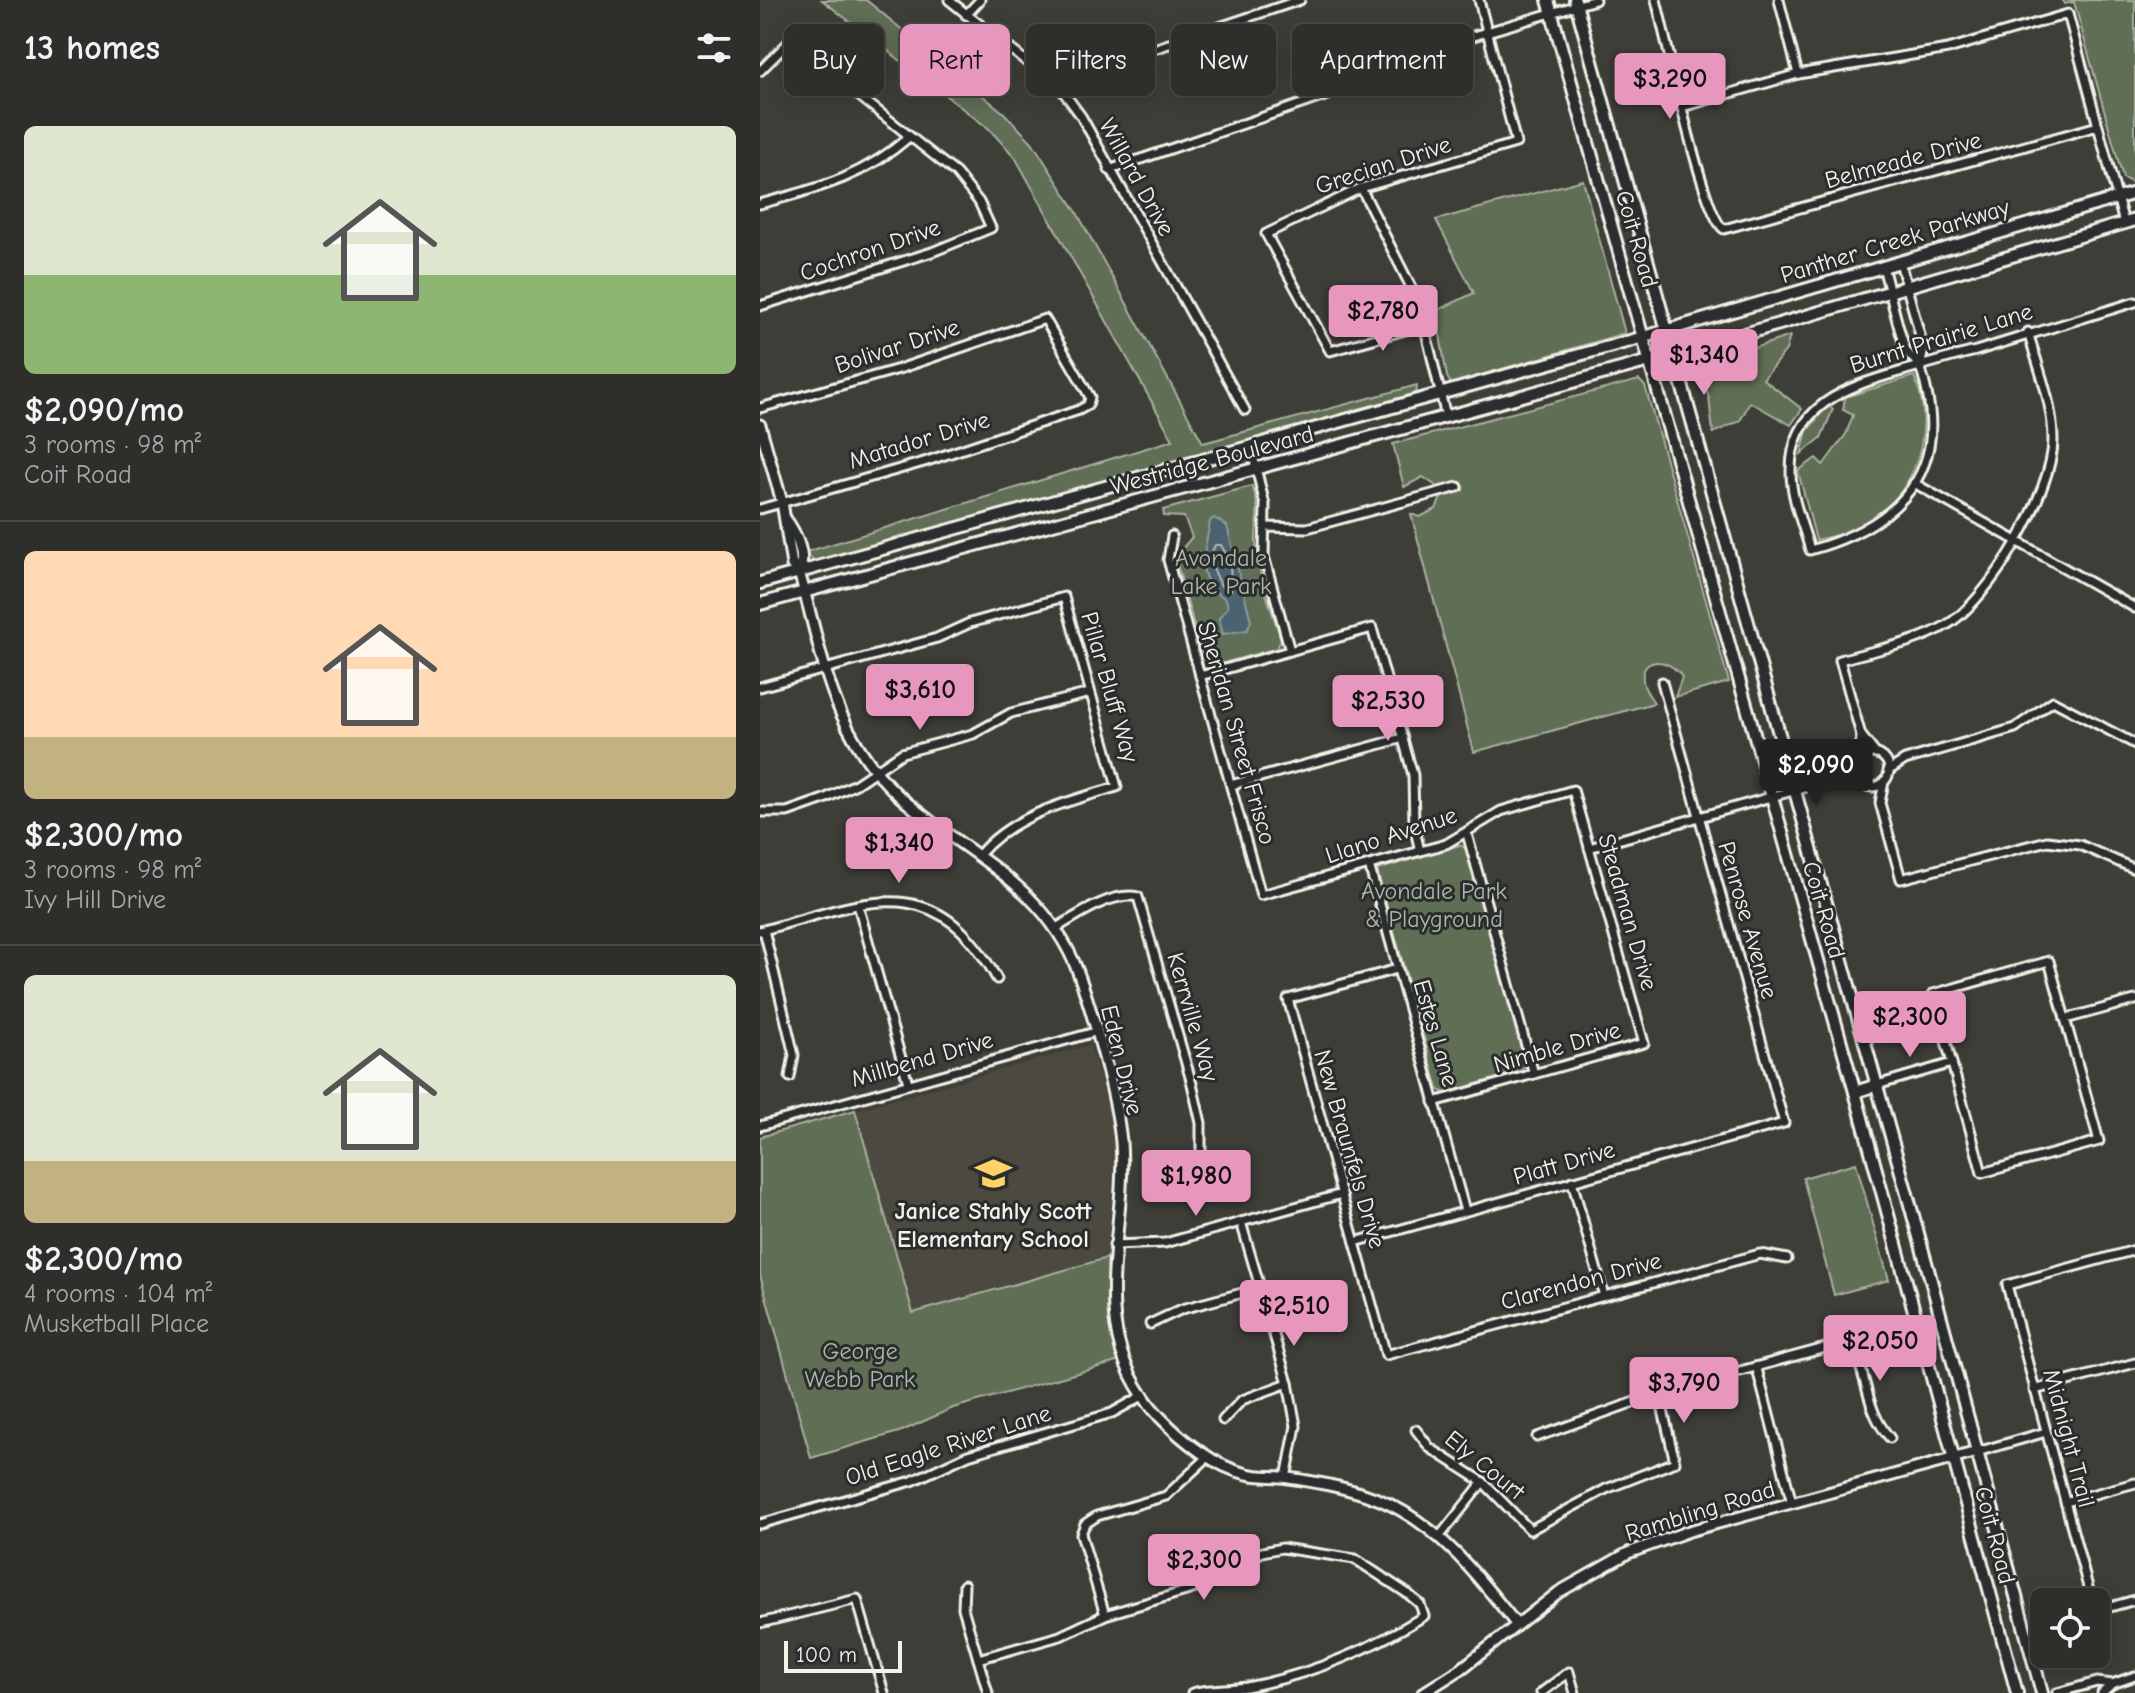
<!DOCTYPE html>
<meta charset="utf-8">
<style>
body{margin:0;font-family:"Comic Neue",sans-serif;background:#363633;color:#f1f3f6;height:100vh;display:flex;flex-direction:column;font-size:30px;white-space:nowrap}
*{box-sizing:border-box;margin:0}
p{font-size:26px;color:#a7a8a9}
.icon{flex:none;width:44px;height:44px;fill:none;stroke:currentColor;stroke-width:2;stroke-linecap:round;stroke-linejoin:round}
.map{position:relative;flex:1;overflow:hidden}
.drawer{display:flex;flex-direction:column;background:#2e2e2b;width:760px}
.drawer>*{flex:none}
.guide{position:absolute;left:24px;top:24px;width:760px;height:72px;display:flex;gap:16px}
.fabs{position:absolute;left:1270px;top:1588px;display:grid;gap:16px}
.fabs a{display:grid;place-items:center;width:80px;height:80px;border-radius:12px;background:#2e2e2b;box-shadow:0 4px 20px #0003,0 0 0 2px #494a47;font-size:40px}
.scale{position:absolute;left:24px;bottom:20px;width:118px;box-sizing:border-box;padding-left:8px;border:4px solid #f4f1e8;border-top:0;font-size:22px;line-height:28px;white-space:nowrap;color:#f4f1e8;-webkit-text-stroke:6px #2a2d2e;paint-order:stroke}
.price{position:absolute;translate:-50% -68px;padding:0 18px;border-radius:8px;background:#e797bd;color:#111;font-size:26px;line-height:52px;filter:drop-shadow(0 2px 4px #0008)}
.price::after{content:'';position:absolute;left:50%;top:48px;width:24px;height:18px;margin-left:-12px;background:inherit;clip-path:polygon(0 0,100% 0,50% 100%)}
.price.active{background:#222;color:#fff}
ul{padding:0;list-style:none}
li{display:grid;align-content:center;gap:16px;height:424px;padding:0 24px}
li+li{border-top:2px solid #494a47}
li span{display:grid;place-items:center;height:248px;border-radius:12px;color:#555}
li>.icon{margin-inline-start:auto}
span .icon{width:144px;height:144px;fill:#fffc;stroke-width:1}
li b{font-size:34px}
h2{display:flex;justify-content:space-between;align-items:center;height:96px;padding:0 24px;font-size:34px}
.pill{padding:0 28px;border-radius:12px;background:#2e2e2b;box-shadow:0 4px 20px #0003,0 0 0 2px #494a47;font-size:28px;line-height:72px}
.pill.active{background:#e797bd;color:#111}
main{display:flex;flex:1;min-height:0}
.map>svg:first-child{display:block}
</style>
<main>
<section class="drawer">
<h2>13 homes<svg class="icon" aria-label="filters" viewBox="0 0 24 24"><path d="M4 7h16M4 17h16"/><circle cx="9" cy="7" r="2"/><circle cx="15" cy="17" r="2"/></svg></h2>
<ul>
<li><span style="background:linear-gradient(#dfe7d0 60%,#8fb573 0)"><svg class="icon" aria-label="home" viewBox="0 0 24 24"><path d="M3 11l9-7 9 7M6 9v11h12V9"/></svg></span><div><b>$2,090/mo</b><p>3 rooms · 98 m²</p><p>Coit Road</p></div></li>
<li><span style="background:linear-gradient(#ffd9b3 75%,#c2b280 0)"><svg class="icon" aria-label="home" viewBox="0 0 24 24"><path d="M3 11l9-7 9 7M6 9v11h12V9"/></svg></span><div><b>$2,300/mo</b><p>3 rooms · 98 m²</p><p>Ivy Hill Drive</p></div></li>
<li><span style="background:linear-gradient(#dfe7d0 75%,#c2b280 0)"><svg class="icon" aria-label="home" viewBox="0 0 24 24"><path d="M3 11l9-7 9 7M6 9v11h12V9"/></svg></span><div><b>$2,300/mo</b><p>4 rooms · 104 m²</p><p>Musketball Place</p></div></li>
</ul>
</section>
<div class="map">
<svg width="1375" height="1693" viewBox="0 0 1375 1693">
<rect width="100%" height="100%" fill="#3e3e39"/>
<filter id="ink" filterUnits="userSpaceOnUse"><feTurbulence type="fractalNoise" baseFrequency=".0125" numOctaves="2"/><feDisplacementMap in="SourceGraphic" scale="16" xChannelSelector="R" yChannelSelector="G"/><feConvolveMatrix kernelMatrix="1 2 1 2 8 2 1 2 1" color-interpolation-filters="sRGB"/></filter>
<g filter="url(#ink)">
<polygon fill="#4c4941" points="330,1045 352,1120 355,1151 347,1258 153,1314 95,1110"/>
<g fill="#606e56" stroke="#aab09f" stroke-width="2">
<polygon points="62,0 106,0 244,113 272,142 316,211 443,443 657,385 656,396 57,561 51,559 46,552 413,440 255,157 229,129"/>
<polygon points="1303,0 1375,0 1375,184 1363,178 1314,2 1304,4"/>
<polygon points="823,180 865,333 691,384 687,377 676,311 714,293 676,220"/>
<polygon points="1030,336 1026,350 1003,379 1042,409 1031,425 990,402 980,421 953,433 949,398 935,360 994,348"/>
<path d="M1154,376C1177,427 1157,493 1108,522C1092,532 1074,536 1056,540L1038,471L1056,458L1063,465L1086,434L1093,415L1083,410L1085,397Z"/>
<path d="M879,380L885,386L969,682L915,697L922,677C909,656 876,656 884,685C885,691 891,697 894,703L714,752L651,514L660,517L676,509L681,498L679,488L663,477L644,487L633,444Z"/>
<polygon points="1068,405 1073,409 1061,438 1041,454 1047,431"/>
<path d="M492,486C501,506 496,521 496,542C497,575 512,609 521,640L517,648L453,666L443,658L415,557L432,537L424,517L404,516L403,510Z"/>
<polygon points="700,845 706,849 766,1066 761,1071 685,1093 678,1089 617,870"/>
<polygon points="95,1110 153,1313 347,1258 350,1329 360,1361 193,1408 142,1431 51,1458 0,1275 0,1137"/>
<polygon points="1096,1163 1129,1280 1074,1295 1043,1178"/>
</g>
<path fill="#4b626f" stroke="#8f9b9f" stroke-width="2" d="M454,518L467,526L491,621L487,630L463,634L459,618L468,607L466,599C431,579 446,552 450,521Z"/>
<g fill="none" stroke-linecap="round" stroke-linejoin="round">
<polygon stroke="#b0b8b8" stroke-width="2" points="455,545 461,545 470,561 471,590 461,586 449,559"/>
<defs>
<g id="minor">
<polyline points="189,0 302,90 321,116 485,410"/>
<path d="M896,0C905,33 943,218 964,229L1338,126"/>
<polyline points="1019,0 1038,74"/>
<polyline points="206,15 220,0"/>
<polyline points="0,71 30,41 196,173 219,202 231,228 172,252 0,306"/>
<polyline points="302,90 331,70 540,0"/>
<polyline points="922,107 1038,74 1188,49 1308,14 1364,223"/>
<polyline points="349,170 623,76 671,63 710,37 835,0"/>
<polyline points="601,188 659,303 686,417"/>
<path d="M0,204C58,188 102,178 149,137"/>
<polyline points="1140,262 1164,350 1160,366"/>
<path d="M1123,267C1131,294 1136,324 1146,350C1149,356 1154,359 1158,364C1163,371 1165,384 1167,393C1187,482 1126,529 1050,550C1043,525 1031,498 1031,472C1030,406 1086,387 1139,372C1164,365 1190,357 1216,351L1375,302"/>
<polyline points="667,324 570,351 506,234 601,188 756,143 719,0"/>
<polyline points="0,408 139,369 285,319 330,397 328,405 319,410 164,462 0,509"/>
<polyline points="491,447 505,505 504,556 530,651"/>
<polyline points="1154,483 1375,608"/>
<polyline points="504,527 547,528 698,487"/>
<polyline points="412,536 408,560 501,895 686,844 741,811 813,790 884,1043 674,1102"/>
<polyline points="440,676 612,628 653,775 654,826 660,851"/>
<path d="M0,687L177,638L210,623L304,597L357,787C309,801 252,815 219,855"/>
<polyline points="1101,735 1116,754"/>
<circle cx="1112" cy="770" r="17"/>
<path d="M1100,758L1101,735L1080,660C1114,650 1154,644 1185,626C1230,601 1293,491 1293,440C1293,404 1278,367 1268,332"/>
<polyline points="1128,771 1145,760 1255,728 1293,701 1375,744"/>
<polyline points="1075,779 1100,782"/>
<polyline points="1124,781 1120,803 1141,879 1287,841 1320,845 1375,869"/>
<polyline points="471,785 643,738"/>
<polyline points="0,812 27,812 64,799 96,784 142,753 213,734 251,713 330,693"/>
<polyline points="707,834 774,1074"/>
<polyline points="829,848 1075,779 1096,766"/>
<polyline points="609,865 705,1211"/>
<polyline points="98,905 148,1083"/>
<path d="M295,929C316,916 352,891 378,897L432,1084L441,1123V1149"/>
<polyline points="4,930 34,1055 30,1077"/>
<path d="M0,931C102,904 173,864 237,979"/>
<polygon points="1289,961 1339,1141 1222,1173 1173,994"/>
<polyline points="637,969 528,999 626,1355 1000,1254 1027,1259"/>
<polyline points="1305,1019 1375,1000"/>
<polyline points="1117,1085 1192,1063"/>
<polyline points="0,1126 335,1032"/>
<polyline points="812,1181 844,1296"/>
<polyline points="481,1222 528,1383 536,1426 526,1478"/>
<polyline points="595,1242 1024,1123 902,682"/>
<polyline points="354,1245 405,1243 582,1194"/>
<polyline points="390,1324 422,1309 501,1288"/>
<polyline points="997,1369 1032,1503"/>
<polyline points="1274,1390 1375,1363"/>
<polyline points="463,1420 482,1400 528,1383"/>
<polyline points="656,1430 670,1448 723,1482 770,1530 846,1489 915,1462 899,1393"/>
<path d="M777,1437L899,1393L1080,1344H1090C1109,1375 1104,1409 1130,1438"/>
<polyline points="1217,1452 1286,1432"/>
<polyline points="1305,1502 1375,1483"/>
<polyline points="0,1524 152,1481 208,1455 352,1413 384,1395"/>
<polyline points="680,1536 723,1482"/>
<polyline points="204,1585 203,1608 228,1693"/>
<polyline points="1332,1602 1247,1285 1375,1250"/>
<polyline points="1336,1611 1375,1600"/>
<polyline points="345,1615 321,1534 325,1524 337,1516 406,1496 448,1457"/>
<polyline points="0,1623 97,1599 124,1693"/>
<path d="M218,1659L300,1636L345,1615L436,1588L502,1552L522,1548L595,1559L648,1594L660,1604L664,1616C611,1649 549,1675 487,1687C469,1690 450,1688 432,1693"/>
<polyline points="781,1693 809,1672 815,1693"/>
<polyline points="1297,1693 1337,1682 1352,1684"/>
<polyline points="1342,1693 1352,1684 1375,1676"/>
</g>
<g id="tertiary">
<path d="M0,425L22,502L32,565L39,572C63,654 70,730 136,793C202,854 283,880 318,972C333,1014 357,1097 361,1142C368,1239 321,1333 400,1417C422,1440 455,1467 487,1474C498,1477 511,1476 522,1477C557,1482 599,1489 631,1505C685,1532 719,1578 756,1624"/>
<path d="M25,518C35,531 47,556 39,572"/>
<polyline points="663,1693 701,1669 799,1592 868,1553 929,1531 1217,1452"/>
</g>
<g id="secondary">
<polyline points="788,0 1095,1092 1257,1693"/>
<polyline points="815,0 1169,1273 1282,1693"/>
<polyline points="0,583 884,337 1375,193"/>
<polyline points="0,604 930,350 1375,220"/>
<polyline points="1095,1092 1117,1085"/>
</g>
</defs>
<use href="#minor" stroke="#f4f1e8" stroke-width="13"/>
<use href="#tertiary" stroke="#f4f1e8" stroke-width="15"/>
<use href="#secondary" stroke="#f4f1e8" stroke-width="16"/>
<use href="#minor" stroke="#2a2d2e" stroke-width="7"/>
<use href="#tertiary" stroke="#2a2d2e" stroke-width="9"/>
<use href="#secondary" stroke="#2a2d2e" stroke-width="10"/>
</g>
</g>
<defs>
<symbol id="school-bare" viewBox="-9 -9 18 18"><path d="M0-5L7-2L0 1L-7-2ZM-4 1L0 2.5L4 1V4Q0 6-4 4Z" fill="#ffd166" stroke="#2a2d2e" stroke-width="2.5" paint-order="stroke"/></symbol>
</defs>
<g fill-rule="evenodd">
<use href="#school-bare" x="208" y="1148" width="51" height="51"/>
</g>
<g text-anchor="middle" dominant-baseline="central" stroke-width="6" stroke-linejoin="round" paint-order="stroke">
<g font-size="24" fill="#f4f1e8" stroke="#2a2d2e">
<text transform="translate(1143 160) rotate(-15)">Belmeade Drive</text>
<text transform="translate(623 165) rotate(-18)">Grecian Drive</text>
<text transform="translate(377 177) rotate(61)">Willard Drive</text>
<text transform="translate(877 239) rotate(74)">Coit Road</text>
<text transform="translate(1135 241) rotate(-17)">Panther Creek Parkway</text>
<text transform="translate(110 250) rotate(-19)">Cochron Drive</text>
<text transform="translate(1181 338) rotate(-17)">Burnt Prairie Lane</text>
<text transform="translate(137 346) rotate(-18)">Bolivar Drive</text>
<text transform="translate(159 440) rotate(-17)">Matador Drive</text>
<text transform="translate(452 460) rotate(-15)">Westridge Boulevard</text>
<text transform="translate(350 687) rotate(74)">Pillar Bluff Way</text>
<text transform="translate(477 733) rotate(74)">Sheridan Street Frisco</text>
<text transform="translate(631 835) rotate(-18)">Llano Avenue</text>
<text transform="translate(1064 910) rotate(74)">Coit Road</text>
<text transform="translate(868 912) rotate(74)">Steadman Drive</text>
<text transform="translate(988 920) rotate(74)">Penrose Avenue</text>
<text transform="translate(433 1017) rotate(74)">Kerrville Way</text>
<text transform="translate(676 1033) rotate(74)">Estes Lane</text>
<text transform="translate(797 1047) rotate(-16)">Nimble Drive</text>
<text transform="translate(162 1059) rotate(-16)">Millbend Drive</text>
<text transform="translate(362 1060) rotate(76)">Eden Drive</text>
<text transform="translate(590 1149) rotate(74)">New Braunfels Drive</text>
<text transform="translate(804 1163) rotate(-16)">Platt Drive</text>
<text transform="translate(821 1281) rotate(-15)">Clarendon Drive</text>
<text transform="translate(1309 1438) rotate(75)">Midnight Trail</text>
<text transform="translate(188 1445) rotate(-18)">Old Eagle River Lane</text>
<text transform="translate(725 1465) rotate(39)">Ely Court</text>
<text transform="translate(940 1511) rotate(-17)">Rambling Road</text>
<text transform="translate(1235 1535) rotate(75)">Coit Road</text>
</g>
<g font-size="24" fill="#b1b6a6" stroke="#2a2d2e">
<text x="461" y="558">Avondale<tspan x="461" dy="28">Lake Park</tspan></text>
<text x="674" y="891">Avondale Park<tspan x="674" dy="28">&amp; Playground</tspan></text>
<text x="100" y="1351">George<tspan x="100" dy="28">Webb Park</tspan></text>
</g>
<g font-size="24" font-weight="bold" fill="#f4f1e8" stroke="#2a2d2e">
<text x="233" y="1211">Janice Stahly Scott<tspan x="233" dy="28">Elementary School</tspan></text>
</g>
</g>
</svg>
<div class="fabs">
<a><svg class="icon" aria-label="locate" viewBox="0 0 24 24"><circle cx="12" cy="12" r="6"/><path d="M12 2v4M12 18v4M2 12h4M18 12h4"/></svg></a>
</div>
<div class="scale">100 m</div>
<b class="price" style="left:910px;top:121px">$3,290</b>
<b class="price" style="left:623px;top:353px">$2,780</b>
<b class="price" style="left:944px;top:397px">$1,340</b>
<b class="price" style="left:160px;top:732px">$3,610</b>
<b class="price" style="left:628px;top:743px">$2,530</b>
<b class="price active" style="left:1056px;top:807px">$2,090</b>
<b class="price" style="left:139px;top:885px">$1,340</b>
<b class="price" style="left:1150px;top:1059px">$2,300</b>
<b class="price" style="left:436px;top:1218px">$1,980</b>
<b class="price" style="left:534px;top:1348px">$2,510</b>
<b class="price" style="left:1120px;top:1383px">$2,050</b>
<b class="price" style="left:924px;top:1425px">$3,790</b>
<b class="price" style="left:444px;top:1602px">$2,300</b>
<div class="guide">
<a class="pill">Buy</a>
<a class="pill active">Rent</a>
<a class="pill">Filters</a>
<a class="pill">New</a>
<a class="pill">Apartment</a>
</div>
</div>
</main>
